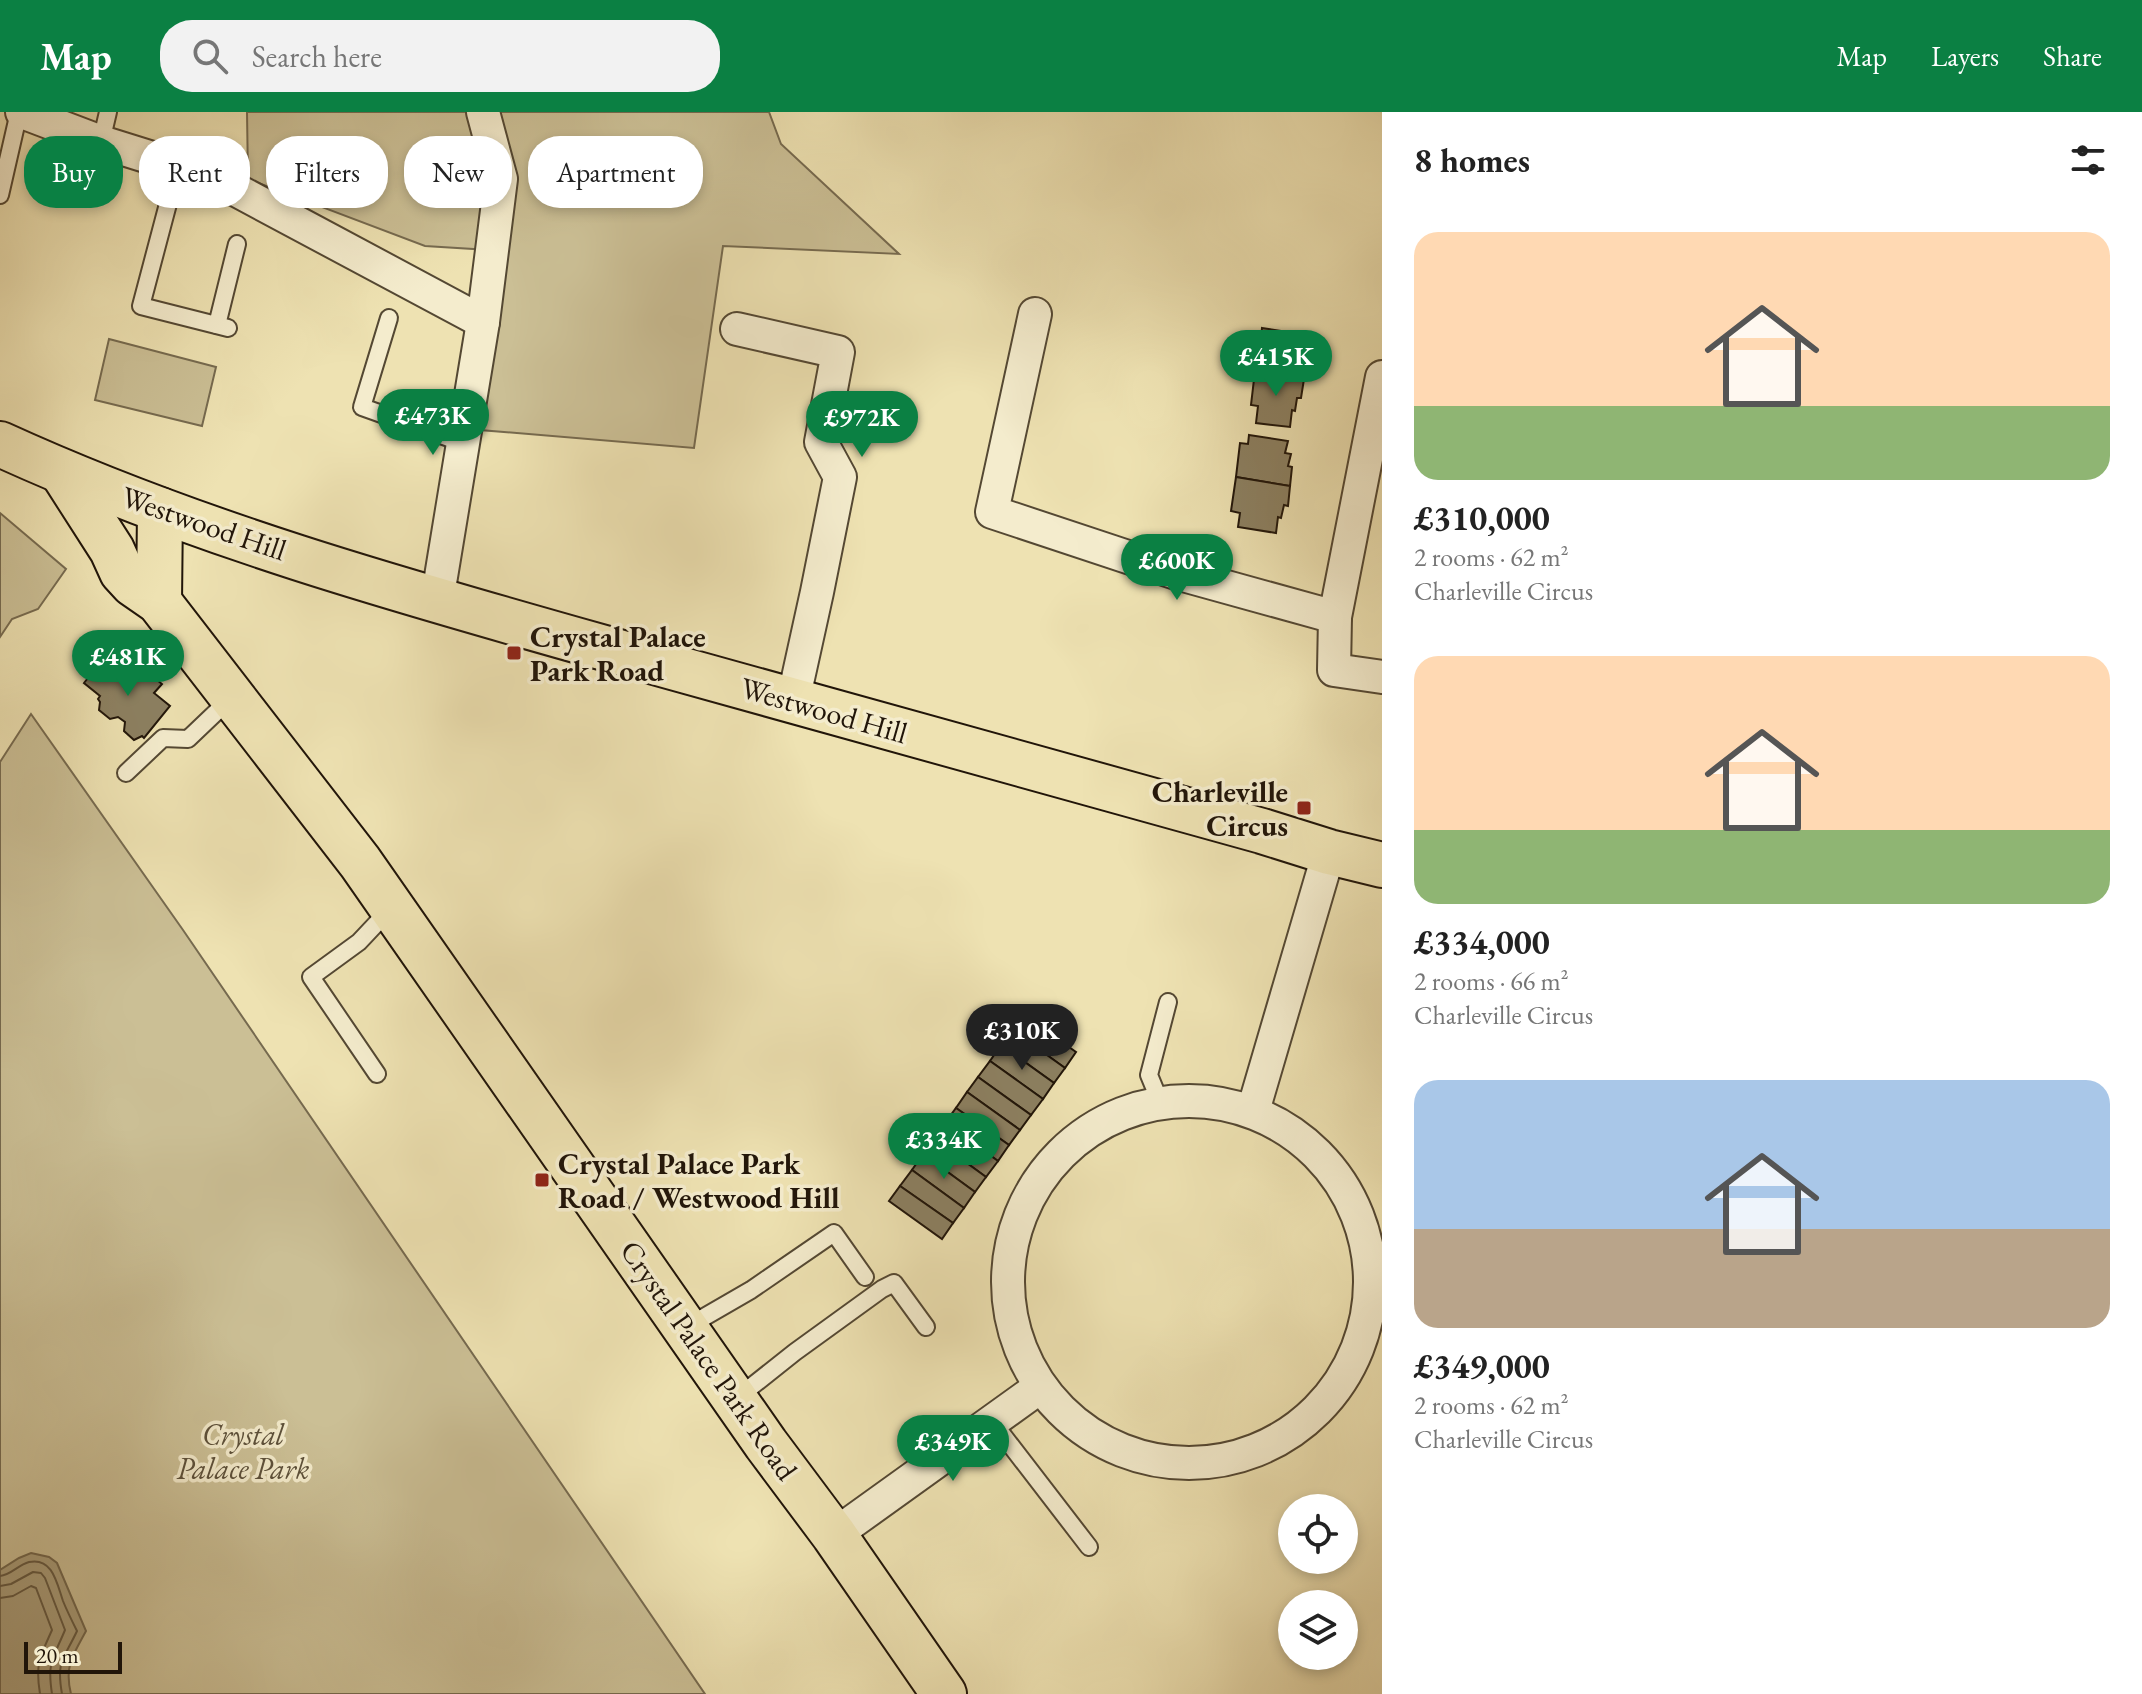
<!DOCTYPE html>
<meta charset="utf-8">
<style>
body{margin:0;font-family:"EB Garamond",serif;background:#f2f2f2;color:#222;height:100vh;display:flex;flex-direction:column;font-size:30px;white-space:nowrap}
*{box-sizing:border-box;margin:0}
p{font-size:26px;color:#767676}
.icon{flex:none;width:44px;height:44px;fill:none;stroke:currentColor;stroke-width:2;stroke-linecap:round;stroke-linejoin:round}
.map{position:relative;flex:1;overflow:hidden}
.drawer{display:flex;flex-direction:column;background:#fff;width:760px}
.drawer>*{flex:none}
.hud{position:absolute;left:24px;top:24px;width:760px;height:72px;display:flex;gap:16px}
.buttons{position:absolute;left:1278px;top:1382px;display:grid;gap:16px}
.buttons a{display:grid;place-items:center;width:80px;height:80px;border-radius:50%;background:#fff;box-shadow:0 4px 12px #0003;font-size:40px}
.scale{position:absolute;left:24px;bottom:20px;width:98px;box-sizing:border-box;padding-left:8px;border:4px solid #211509;border-top:0;font-size:22px;line-height:28px;white-space:nowrap;color:#211509;-webkit-text-stroke:6px #f4eccd;paint-order:stroke}
.price{position:absolute;translate:-50% -68px;padding:0 18px;border-radius:28px;background:#0b8043;color:#fff;font-size:26px;line-height:52px;filter:drop-shadow(0 2px 4px #0008)}
.price::after{content:'';position:absolute;left:50%;top:48px;width:24px;height:18px;margin-left:-12px;background:inherit;clip-path:polygon(0 0,100% 0,50% 100%)}
.price.current{background:#222;color:#fff}
ul{padding:0;list-style:none}
li{display:grid;align-content:center;gap:16px;height:424px;padding:0 32px}
li span{display:grid;place-items:center;height:248px;border-radius:24px;color:#555}
li>.icon{margin-inline-start:auto}
span .icon{width:144px;height:144px;fill:#fffc;stroke-width:1}
li b{font-size:34px}
h2{display:flex;justify-content:space-between;align-items:center;height:96px;padding:0 32px;font-size:34px}
.pill{padding:0 28px;border-radius:32px;background:#fff;box-shadow:0 4px 12px #0003;font-size:28px;line-height:72px}
.pill.current{background:#0b8043;color:#fff}
header{display:flex;align-items:center;gap:48px;box-sizing:border-box;height:112px;padding:0 40px;background:#0b8043;color:#fff}
header strong{font-size:38px}
nav{display:flex;gap:44px;margin-inline-start:auto;font-size:28px}
.search{width:560px;height:72px;background:#f2f2f2;display:flex;align-items:center;gap:20px;box-sizing:border-box;padding:0 28px;border-radius:32px;color:#767676;font-size:30px}
main{display:flex;flex:1;min-height:0}
.map>svg:first-child{display:block}
</style>
<header>
<strong>Map</strong>
<div class="search"><svg class="icon" aria-label="search" viewBox="0 0 24 24"><circle cx="10" cy="10" r="6"/><path d="M15 15l6 6"/></svg>Search here</div>
<nav><a>Map</a><a>Layers</a><a>Share</a></nav>
</header>
<main>
<div class="map">
<svg width="1382" height="1582" viewBox="0 0 1382 1582">
<rect width="100%" height="100%" fill="#eee2b2"/>
<filter id="stains"><feTurbulence type="fractalNoise" baseFrequency=".0025" numOctaves="4"/><feColorMatrix values="0 0 0 0 .2 0 0 0 0 .09 0 0 0 0 .02 0 0 0 .5 -.17"/></filter>
<radialGradient id="worn" r=".72"><stop offset=".6" stop-color="#630" stop-opacity="0"/><stop offset="1" stop-color="#630" stop-opacity=".3"/></radialGradient>
<g fill="#cbbf95" stroke="#766a4f" stroke-width="2">
<polygon points="247,0 769,0 781,32 899,142 723,134 694,336 480,318 505,139 425,134 248,67"/>
<polygon points="109,227 216,255 202,314 95,288"/>
<polygon points="0,401 66,457 38,497 12,507 0,525"/>
<polygon points="31,602 183,818 705,1582 0,1582 0,650"/>
</g>
<path fill="#a89c79" stroke="#72664c" stroke-width="2" d="M31,1441L49,1445L57,1451L86,1519C73,1543 64,1554 71,1582H0V1458L19,1446Z"/>
<g fill="none" stroke-linecap="round" stroke-linejoin="round">
<g stroke="#645841" stroke-width="2">
<path d="M0,1464C11,1463 18,1453 29,1450C53,1445 57,1472 63,1489C67,1499 72,1509 77,1519C64,1547 56,1548 62,1582"/>
<path d="M0,1474L11,1472L33,1460L41,1461L45,1466L65,1518C53,1547 47,1549 52,1582"/>
<path d="M0,1486L13,1484L31,1474L36,1476L52,1518C40,1545 35,1551 40,1582"/>
</g>
</g>
<g fill="#8c8061" stroke="#211509" stroke-width="2">
<polygon points="1262,216 1301,222 1299,234 1305,235 1302,247 1306,248 1304,267 1249,259 1254,224 1261,226"/>
<polygon points="1255,259 1304,267 1301,286 1297,286 1295,299 1292,298 1290,315 1256,311 1258,294 1251,293"/>
<polygon points="1249,323 1288,329 1285,341 1291,342 1288,354 1292,355 1290,374 1236,365 1240,331 1248,332"/>
<polygon points="1236,365 1290,374 1288,394 1284,393 1281,406 1278,405 1276,421 1238,415 1240,401 1231,399"/>
<polygon points="104,546 119,558 121,554 133,564 141,555 162,572 154,581 170,594 144,626 142,624 134,628 124,619 125,610 118,605 110,607 99,598 100,590 98,587 100,584 84,571"/>
<polygon points="1023,903 1076,940 1065,956 1012,918"/>
<polygon points="1012,918 1065,956 1054,971 1001,933"/>
<polygon points="1001,933 1054,971 1043,987 990,949"/>
<polygon points="990,949 1043,987 1031,1003 978,965"/>
<polygon points="978,965 1031,1003 1020,1018 967,980"/>
<polygon points="967,980 1020,1018 1009,1033 956,996"/>
<polygon points="956,996 1009,1033 998,1049 945,1011"/>
<polygon points="945,1011 998,1049 986,1065 934,1027"/>
<polygon points="934,1027 986,1065 975,1080 923,1042"/>
<polygon points="923,1042 975,1080 964,1096 912,1058"/>
<polygon points="912,1058 964,1096 953,1111 900,1074"/>
<polygon points="900,1074 953,1111 942,1127 889,1089"/>
</g>
<g fill="none" stroke-linecap="round" stroke-linejoin="round">
<defs>
<g id="lane">
<polyline points="101,30 108,0"/>
<polyline points="178,54 141,194 228,216"/>
<polyline points="0,83 19,0"/>
<polyline points="389,206 362,295 463,331"/>
<polyline points="217,213 237,132"/>
<polyline points="126,661 163,626 188,627 231,586"/>
<polyline points="377,962 311,865 359,830 391,796"/>
<polyline points="1161,992 1149,963 1168,890"/>
<polyline points="1368,1146 1382,1147"/>
<polyline points="687,1215 751,1178 834,1121 865,1165"/>
<polyline points="737,1286 795,1240 882,1177 894,1171 926,1215"/>
<polyline points="992,1309 1089,1435"/>
</g>
<g id="street">
<polyline points="22,0 101,30 210,64 483,210"/>
<polyline points="1035,202 992,400 1176,461 1335,505 1382,265"/>
<polyline points="737,217 838,240 821,330 840,365 817,480 793,589"/>
<polyline points="437,489 483,210 501,67 483,0"/>
<polyline points="1335,505 1334,558 1382,565"/>
<circle cx="1189" cy="1170" r="181"/>
<polyline points="1253,999 1329,740"/>
<polyline points="834,1423 1040,1275"/>
</g>
<g id="primary">
<path d="M0,332C201,424 416,483 629,543C840,602 1051,661 1262,719L1329,740L1382,753"/>
<polyline points="62,360 112,438 122,460 133,472 159,490 360,750 766,1332 834,1423 944,1582"/>
<polyline points="159,490 160,398"/>
</g>
</defs>
<use href="#lane" stroke="#544833" stroke-width="20"/>
<use href="#street" stroke="#544833" stroke-width="36"/>
<use href="#primary" stroke="#211509" stroke-width="48"/>
<use href="#lane" stroke="#f4eccd" stroke-width="16"/>
<use href="#street" stroke="#f4eccd" stroke-width="32"/>
<use href="#primary" stroke="#eee2b2" stroke-width="44"/>
</g>
<g fill="#8f2418" stroke="#f4eccd" stroke-width="3">
<rect x="506" y="533" width="16" height="16" rx="4"/>
<rect x="1296" y="688" width="16" height="16" rx="4"/>
<rect x="534" y="1060" width="16" height="16" rx="4"/>
</g>
<g text-anchor="middle" dominant-baseline="central" stroke-width="7" stroke-linejoin="round" paint-order="stroke">
<g font-size="30" fill="#211509" stroke="#f4eccd">
<text transform="translate(204 411) rotate(19)">Westwood Hill</text>
<text transform="translate(824 598) rotate(16)">Westwood Hill</text>
<text transform="translate(709 1248) rotate(55)">Crystal Palace Park Road</text>
</g>
<g font-size="30" font-weight="bold" fill="#211509" stroke="#f4eccd" text-anchor="start">
<text x="530" y="524">Crystal Palace<tspan x="530" dy="34">Park Road</tspan></text>
<text x="1288" y="679" text-anchor="end">Charleville<tspan x="1288" dy="34">Circus</tspan></text>
<text x="558" y="1051">Crystal Palace Park<tspan x="558" dy="34">Road / Westwood Hill</tspan></text>
</g>
<g font-size="30" font-style="italic" fill="#5c503a" stroke="#f4eccd">
<text x="243" y="1322">Crystal<tspan x="243" dy="34">Palace Park</tspan></text>
</g>
</g>
<rect width="100%" height="100%" filter="url(#stains)"/>
<rect width="100%" height="100%" fill="url(#worn)"/>
</svg>
<div class="buttons">
<a><svg class="icon" aria-label="locate" viewBox="0 0 24 24"><circle cx="12" cy="12" r="6"/><path d="M12 2v4M12 18v4M2 12h4M18 12h4"/></svg></a>
<a><svg class="icon" aria-label="layers" viewBox="0 0 24 24"><path d="M12 4l9 5-9 5-9-5zM3 14l9 5 9-5"/></svg></a>
</div>
<div class="scale">20 m</div>
<b class="price" style="left:1276px;top:286px">£415K</b>
<b class="price" style="left:433px;top:345px">£473K</b>
<b class="price" style="left:862px;top:347px">£972K</b>
<b class="price" style="left:1177px;top:490px">£600K</b>
<b class="price" style="left:128px;top:586px">£481K</b>
<b class="price current" style="left:1022px;top:960px">£310K</b>
<b class="price" style="left:944px;top:1069px">£334K</b>
<b class="price" style="left:953px;top:1371px">£349K</b>
<div class="hud">
<a class="pill current">Buy</a>
<a class="pill">Rent</a>
<a class="pill">Filters</a>
<a class="pill">New</a>
<a class="pill">Apartment</a>
</div>
</div>
<section class="drawer">
<h2>8 homes<svg class="icon" aria-label="filters" viewBox="0 0 24 24"><path d="M4 7h16M4 17h16"/><circle cx="9" cy="7" r="2"/><circle cx="15" cy="17" r="2"/></svg></h2>
<ul>
<li><span style="background:linear-gradient(#ffd9b3 70%,#8fb573 0)"><svg class="icon" aria-label="home" viewBox="0 0 24 24"><path d="M3 11l9-7 9 7M6 9v11h12V9"/></svg></span><div><b>£310,000</b><p>2 rooms · 62 m²</p><p>Charleville Circus</p></div></li>
<li><span style="background:linear-gradient(#ffd9b3 70%,#8fb573 0)"><svg class="icon" aria-label="home" viewBox="0 0 24 24"><path d="M3 11l9-7 9 7M6 9v11h12V9"/></svg></span><div><b>£334,000</b><p>2 rooms · 66 m²</p><p>Charleville Circus</p></div></li>
<li><span style="background:linear-gradient(#a9c7e8 60%,#b9a48a 0)"><svg class="icon" aria-label="home" viewBox="0 0 24 24"><path d="M3 11l9-7 9 7M6 9v11h12V9"/></svg></span><div><b>£349,000</b><p>2 rooms · 62 m²</p><p>Charleville Circus</p></div></li>
</ul>
</section>
</main>
